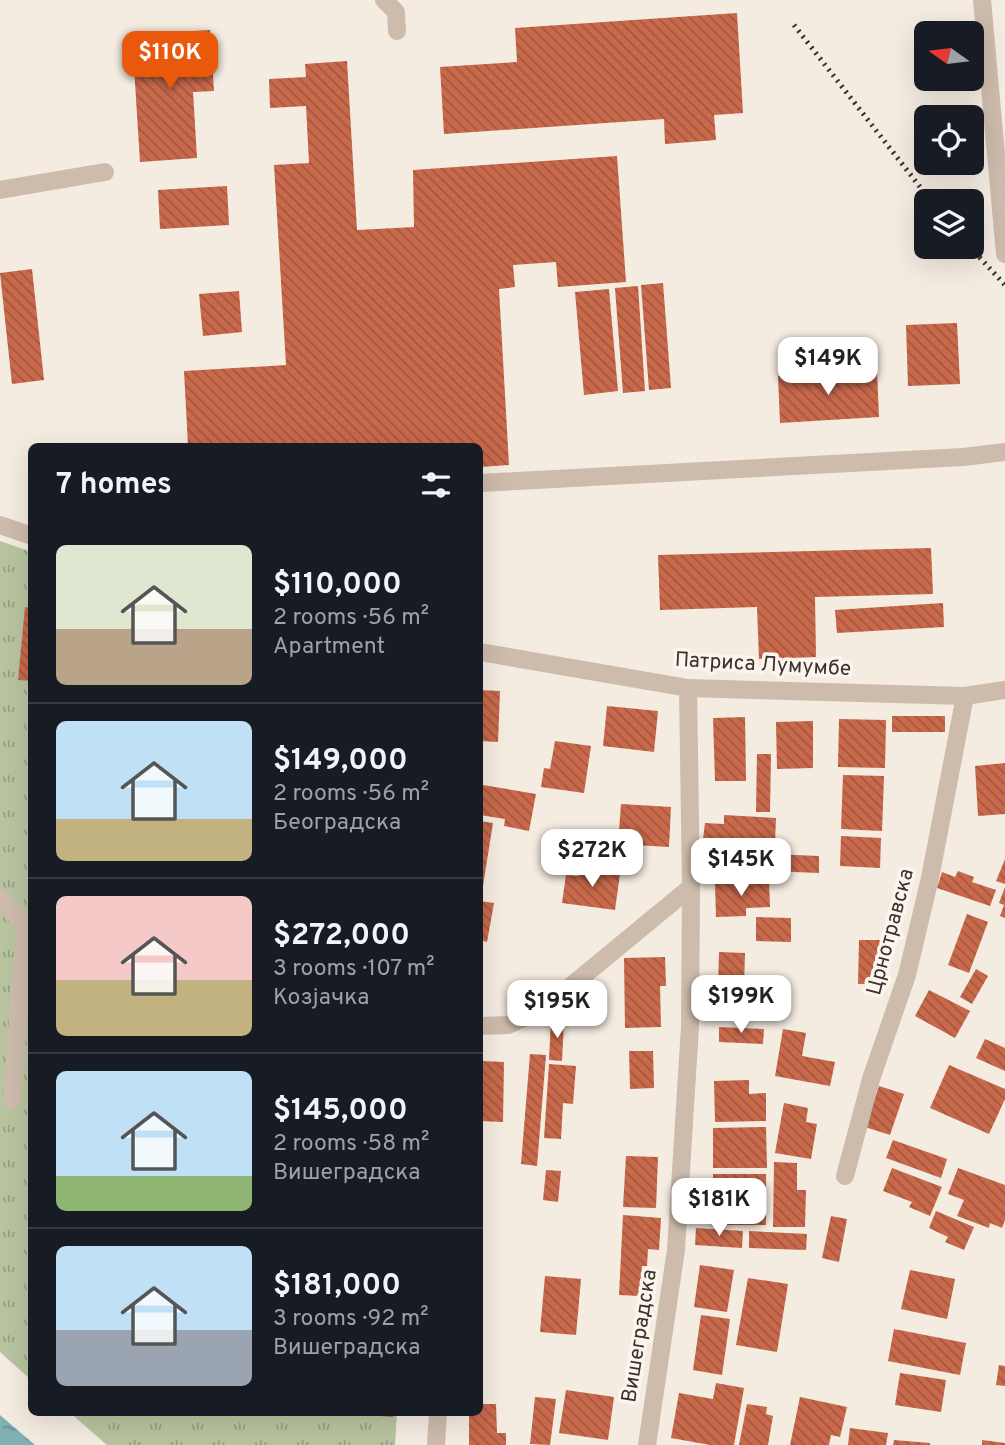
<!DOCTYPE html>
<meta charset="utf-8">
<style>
body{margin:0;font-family:Overpass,sans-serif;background:#242831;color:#f1f3f6;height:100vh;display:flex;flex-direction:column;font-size:26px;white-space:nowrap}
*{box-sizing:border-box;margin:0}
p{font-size:23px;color:#9ea1a6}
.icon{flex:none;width:38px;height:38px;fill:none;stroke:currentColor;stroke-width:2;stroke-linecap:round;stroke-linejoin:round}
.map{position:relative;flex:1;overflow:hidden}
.side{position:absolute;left:28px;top:443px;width:455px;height:973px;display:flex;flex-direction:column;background:#171b24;border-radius:10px;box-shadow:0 7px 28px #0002}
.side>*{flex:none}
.needle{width:46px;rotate:284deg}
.fabs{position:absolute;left:914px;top:21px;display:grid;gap:14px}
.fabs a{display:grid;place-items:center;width:70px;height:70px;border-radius:10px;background:#171b24;box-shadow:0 7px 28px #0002;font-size:35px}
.price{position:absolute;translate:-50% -60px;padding:0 16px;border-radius:14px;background:#fff;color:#222;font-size:23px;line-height:46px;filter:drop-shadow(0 2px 4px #0008)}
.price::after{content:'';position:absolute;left:50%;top:42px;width:21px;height:16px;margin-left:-10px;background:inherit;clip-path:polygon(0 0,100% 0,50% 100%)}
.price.on{background:#ea580c;color:#fff}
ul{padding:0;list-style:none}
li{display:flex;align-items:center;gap:21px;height:175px;padding:0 28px}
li+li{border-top:2px solid #363941}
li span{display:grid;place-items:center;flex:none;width:196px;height:140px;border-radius:10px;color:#555}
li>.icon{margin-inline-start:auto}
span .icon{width:84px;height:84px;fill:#fffc;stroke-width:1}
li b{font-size:30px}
h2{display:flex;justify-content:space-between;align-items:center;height:84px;padding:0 28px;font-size:30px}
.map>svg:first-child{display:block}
</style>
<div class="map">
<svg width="1005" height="1445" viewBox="0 0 1005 1445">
<defs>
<pattern id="grass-tufts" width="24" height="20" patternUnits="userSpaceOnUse" patternTransform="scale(1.75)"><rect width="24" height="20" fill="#b8c4a0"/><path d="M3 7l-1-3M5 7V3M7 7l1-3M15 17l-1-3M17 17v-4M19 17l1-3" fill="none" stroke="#97a083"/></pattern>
<pattern id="water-ripples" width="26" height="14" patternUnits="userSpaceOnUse" patternTransform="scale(1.75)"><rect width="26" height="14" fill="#7fb0b2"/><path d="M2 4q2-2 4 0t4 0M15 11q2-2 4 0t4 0" fill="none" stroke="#699091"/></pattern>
<pattern id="building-back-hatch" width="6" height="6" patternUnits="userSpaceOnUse" patternTransform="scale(1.75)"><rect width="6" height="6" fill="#c8694b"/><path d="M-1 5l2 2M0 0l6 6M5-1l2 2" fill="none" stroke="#a4573f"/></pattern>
</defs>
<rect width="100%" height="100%" fill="#f4ebe1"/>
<g fill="url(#grass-tufts)">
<polygon points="0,541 32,552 31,1380 0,1352"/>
<polygon points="69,1412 397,1412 395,1445 107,1445"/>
</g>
<polygon fill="url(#water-ripples)" points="0,1415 35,1445 0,1445"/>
<g fill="url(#building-back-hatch)">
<polygon points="737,13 743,113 714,115 716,140 665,144 664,119 444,134 440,67 517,62 515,28"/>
<polygon points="210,30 214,91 193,92 197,158 140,162 132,35"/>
<polygon points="347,61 357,230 414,227 413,170 617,156 626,282 558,287 556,262 513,265 515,287 499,289 509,465 480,467 480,446 188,446 184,371 286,365 274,165 309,163 306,106 270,108 269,79 306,77 305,64"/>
<polygon points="227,186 229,225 160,229 158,190"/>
<polygon points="32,269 44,380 12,384 0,273"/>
<polygon points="663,283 671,388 649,390 641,285"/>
<polygon points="638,286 645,391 623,393 615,288"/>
<polygon points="609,289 618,391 584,395 575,292"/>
<polygon points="239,291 242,332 203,336 199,294"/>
<polygon points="957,323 960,384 908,386 906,325"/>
<polygon points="877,371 879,417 780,423 778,376"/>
<polygon points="931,548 933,594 815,597 816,657 759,659 757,607 660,610 658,555"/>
<polygon points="943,603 944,627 837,633 835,610"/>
<polygon points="25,607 32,608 32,681 18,680"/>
<polygon points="480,690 500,691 498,742 480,741"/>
<polygon points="607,706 658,711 654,752 603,746"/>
<rect x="892" y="716" width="53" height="16"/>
<polygon points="745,717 746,781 715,781 713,718"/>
<polygon points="839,719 886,720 885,768 838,767"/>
<polygon points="813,721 813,768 777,769 776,722"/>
<polygon points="555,741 591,746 584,793 541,787 544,768 550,769"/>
<polygon points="757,754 771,754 770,812 756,812"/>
<polygon points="1005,763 1005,814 978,816 975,766"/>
<polygon points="843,775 884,776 882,831 841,829"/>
<polygon points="483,785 536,794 529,831 504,826 505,819 480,815"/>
<polygon points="621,804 671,807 669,847 618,844"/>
<polygon points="724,815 776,818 775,843 703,839 705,823 724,824"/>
<polygon points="480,821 493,823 482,892 480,892"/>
<polygon points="841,836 881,838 880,868 840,866"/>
<polygon points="770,854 819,856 819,873 769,871"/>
<polygon points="1005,859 1005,884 996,881"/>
<polygon points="580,869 620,874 615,910 562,903 566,875 579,876"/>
<polygon points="958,871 974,877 972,882 996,890 990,906 937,888 942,872 955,877"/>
<polygon points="769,882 770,907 746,908 746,916 716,917 715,884"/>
<polygon points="1005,887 1005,918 1000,916 1004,905 999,903"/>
<polygon points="480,901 494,903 487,942 480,940"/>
<polygon points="967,914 988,922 969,973 948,965"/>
<polygon points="756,917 791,918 791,942 756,941"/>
<polygon points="859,940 891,940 891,961 883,961 883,984 858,984"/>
<polygon points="719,952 745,953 743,1021 717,1020"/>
<polygon points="665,957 666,986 660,986 661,1027 625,1028 624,958"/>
<polygon points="976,969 988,976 972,1004 960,997"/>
<polygon points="929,990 970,1011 955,1038 915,1016"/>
<polygon points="551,1020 564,1020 562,1061 549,1060"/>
<polygon points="719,1027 764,1029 763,1044 719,1042"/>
<polygon points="783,1029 806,1033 802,1056 835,1062 830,1086 775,1076"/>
<polygon points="985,1039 1005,1048 1005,1071 976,1058"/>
<polygon points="629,1051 653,1051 654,1088 630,1089"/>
<polygon points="530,1054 546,1055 537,1166 521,1164"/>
<polygon points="482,1061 504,1062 503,1122 480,1121"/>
<polygon points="549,1064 576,1066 573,1104 563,1103 561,1139 544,1138"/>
<polygon points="949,1065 1005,1089 1005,1099 989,1134 930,1108"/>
<polygon points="749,1080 749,1094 766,1093 766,1121 715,1122 714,1081"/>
<polygon points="879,1086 904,1094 890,1135 865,1127"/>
<polygon points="784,1103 808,1108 806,1122 817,1124 811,1159 775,1153"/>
<polygon points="766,1127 767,1168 713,1168 713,1128"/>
<polygon points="893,1140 947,1159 941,1178 886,1158"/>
<polygon points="626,1156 658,1157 656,1208 623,1207"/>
<polygon points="774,1162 797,1163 797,1190 806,1190 805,1227 773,1227"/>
<polygon points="892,1168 942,1187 930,1216 909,1207 912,1202 883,1191"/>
<polygon points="958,1168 1005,1185 1005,1220 1002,1228 990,1223 989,1228 957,1216 964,1200 948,1194"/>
<polygon points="546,1170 561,1171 558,1202 543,1200"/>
<rect x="713" y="1174" width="53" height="51"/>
<polygon points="936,1211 974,1227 964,1250 945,1242 948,1237 929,1228"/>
<polygon points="623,1215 661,1218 659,1250 648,1249 647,1266 642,1266 640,1296 619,1295"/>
<polygon points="831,1216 847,1219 839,1262 822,1258"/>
<polygon points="696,1228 743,1231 742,1248 695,1245"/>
<polygon points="749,1231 807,1234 806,1250 749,1248"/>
<polygon points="700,1265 734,1270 727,1312 694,1307"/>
<polygon points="910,1270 955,1279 947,1319 901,1309"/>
<polygon points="545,1276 581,1279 576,1335 540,1332"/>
<polygon points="748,1278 788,1284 777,1352 736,1345"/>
<polygon points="701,1315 730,1319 722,1375 693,1370"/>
<polygon points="894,1329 966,1343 960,1375 888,1361"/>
<polygon points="999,1365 1005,1366 1005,1386 996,1385"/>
<polygon points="900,1373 946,1380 941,1412 895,1405"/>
<polygon points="716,1383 744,1388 734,1445 710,1445 671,1438 679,1393 713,1399"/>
<polygon points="566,1390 614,1397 608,1440 559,1433"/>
<polygon points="535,1397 556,1399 550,1445 530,1444"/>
<polygon points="800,1397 847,1407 840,1437 831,1435 829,1445 790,1445"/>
<polygon points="480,1404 496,1404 497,1433 506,1433 506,1445 469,1445 469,1412 480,1412"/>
<polygon points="747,1404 767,1407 766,1414 773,1416 768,1445 739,1445"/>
<polygon points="352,1412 393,1412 393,1417 352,1414"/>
<polygon points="850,1428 888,1433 886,1445 848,1445"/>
<polygon points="894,1440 930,1443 930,1445 893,1445"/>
<polygon points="982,1440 1005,1443 1005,1445 982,1445"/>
</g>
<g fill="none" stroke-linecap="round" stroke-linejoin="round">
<g stroke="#cdbbac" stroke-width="18">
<polyline points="384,0 396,12 397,31"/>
<polyline points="982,0 1005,254"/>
<polyline points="0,190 105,172"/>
<polyline points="480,483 963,457 1005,452"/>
<polyline points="0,525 32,536"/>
<polyline points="480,652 688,688 965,696 1005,690"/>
<polyline points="0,898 15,915 25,923"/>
<polyline points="480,1026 508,1025 543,1009 691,887"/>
<polyline points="12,1101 25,923"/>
<polyline points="845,1176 871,1079 907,975 930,878 965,696"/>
<polyline points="436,1445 438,1412"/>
<polyline points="647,1445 676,1250 690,1027 691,887 688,688"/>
</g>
<g stroke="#3b302b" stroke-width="5" stroke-dasharray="2 5" stroke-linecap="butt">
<polyline points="794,25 931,201"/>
<polyline points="970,247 1005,285"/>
</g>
</g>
<g text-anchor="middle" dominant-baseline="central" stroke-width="7" stroke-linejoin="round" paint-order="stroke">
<g font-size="21" fill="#3b302b" stroke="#fbf5ee">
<text transform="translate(763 665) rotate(3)">Патриса Лумумбе</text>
<text transform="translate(891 932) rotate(-75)">Црнотравска</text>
<text transform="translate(640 1336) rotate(-81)">Вишеградска</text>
</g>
</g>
</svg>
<div class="fabs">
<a><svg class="needle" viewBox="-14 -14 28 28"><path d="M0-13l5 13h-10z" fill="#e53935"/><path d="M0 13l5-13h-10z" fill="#9ea1a6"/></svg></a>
<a><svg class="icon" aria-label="locate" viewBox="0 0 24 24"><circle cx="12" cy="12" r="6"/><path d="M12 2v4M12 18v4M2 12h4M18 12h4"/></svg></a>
<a><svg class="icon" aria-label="layers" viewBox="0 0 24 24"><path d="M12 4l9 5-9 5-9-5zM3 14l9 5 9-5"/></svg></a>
</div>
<b class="price on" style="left:170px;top:91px">$110K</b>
<b class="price" style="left:828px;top:397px">$149K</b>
<b class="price" style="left:592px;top:889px">$272K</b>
<b class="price" style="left:741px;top:898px">$145K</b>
<b class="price" style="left:741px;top:1035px">$199K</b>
<b class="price" style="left:557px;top:1040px">$195K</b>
<b class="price" style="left:719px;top:1238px">$181K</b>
<section class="side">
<h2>7 homes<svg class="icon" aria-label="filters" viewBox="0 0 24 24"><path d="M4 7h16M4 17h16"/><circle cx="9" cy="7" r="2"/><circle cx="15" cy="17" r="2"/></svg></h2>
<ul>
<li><span style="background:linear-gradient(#dfe7d0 60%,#b9a48a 0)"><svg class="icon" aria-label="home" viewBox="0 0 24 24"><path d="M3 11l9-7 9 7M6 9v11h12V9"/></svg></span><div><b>$110,000</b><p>2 rooms · 56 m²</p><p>Apartment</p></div></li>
<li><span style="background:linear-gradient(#bfe0f5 70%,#c2b280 0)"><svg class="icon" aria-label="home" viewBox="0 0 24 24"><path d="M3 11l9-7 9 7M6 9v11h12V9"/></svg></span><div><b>$149,000</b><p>2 rooms · 56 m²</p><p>Београдска</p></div></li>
<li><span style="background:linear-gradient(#f6c9c9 60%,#c2b280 0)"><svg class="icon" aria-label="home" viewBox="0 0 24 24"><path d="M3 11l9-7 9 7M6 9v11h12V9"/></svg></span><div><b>$272,000</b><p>3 rooms · 107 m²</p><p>Козјачка</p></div></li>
<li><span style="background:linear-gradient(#bfe0f5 75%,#8fb573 0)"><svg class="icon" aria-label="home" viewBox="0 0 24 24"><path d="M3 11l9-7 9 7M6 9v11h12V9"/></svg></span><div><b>$145,000</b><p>2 rooms · 58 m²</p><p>Вишеградска</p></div></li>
<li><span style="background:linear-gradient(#bfe0f5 60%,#9aa5b1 0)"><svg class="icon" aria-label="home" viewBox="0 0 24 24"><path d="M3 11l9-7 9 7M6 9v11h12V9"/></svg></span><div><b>$181,000</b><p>3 rooms · 92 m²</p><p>Вишеградска</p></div></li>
</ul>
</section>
</div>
